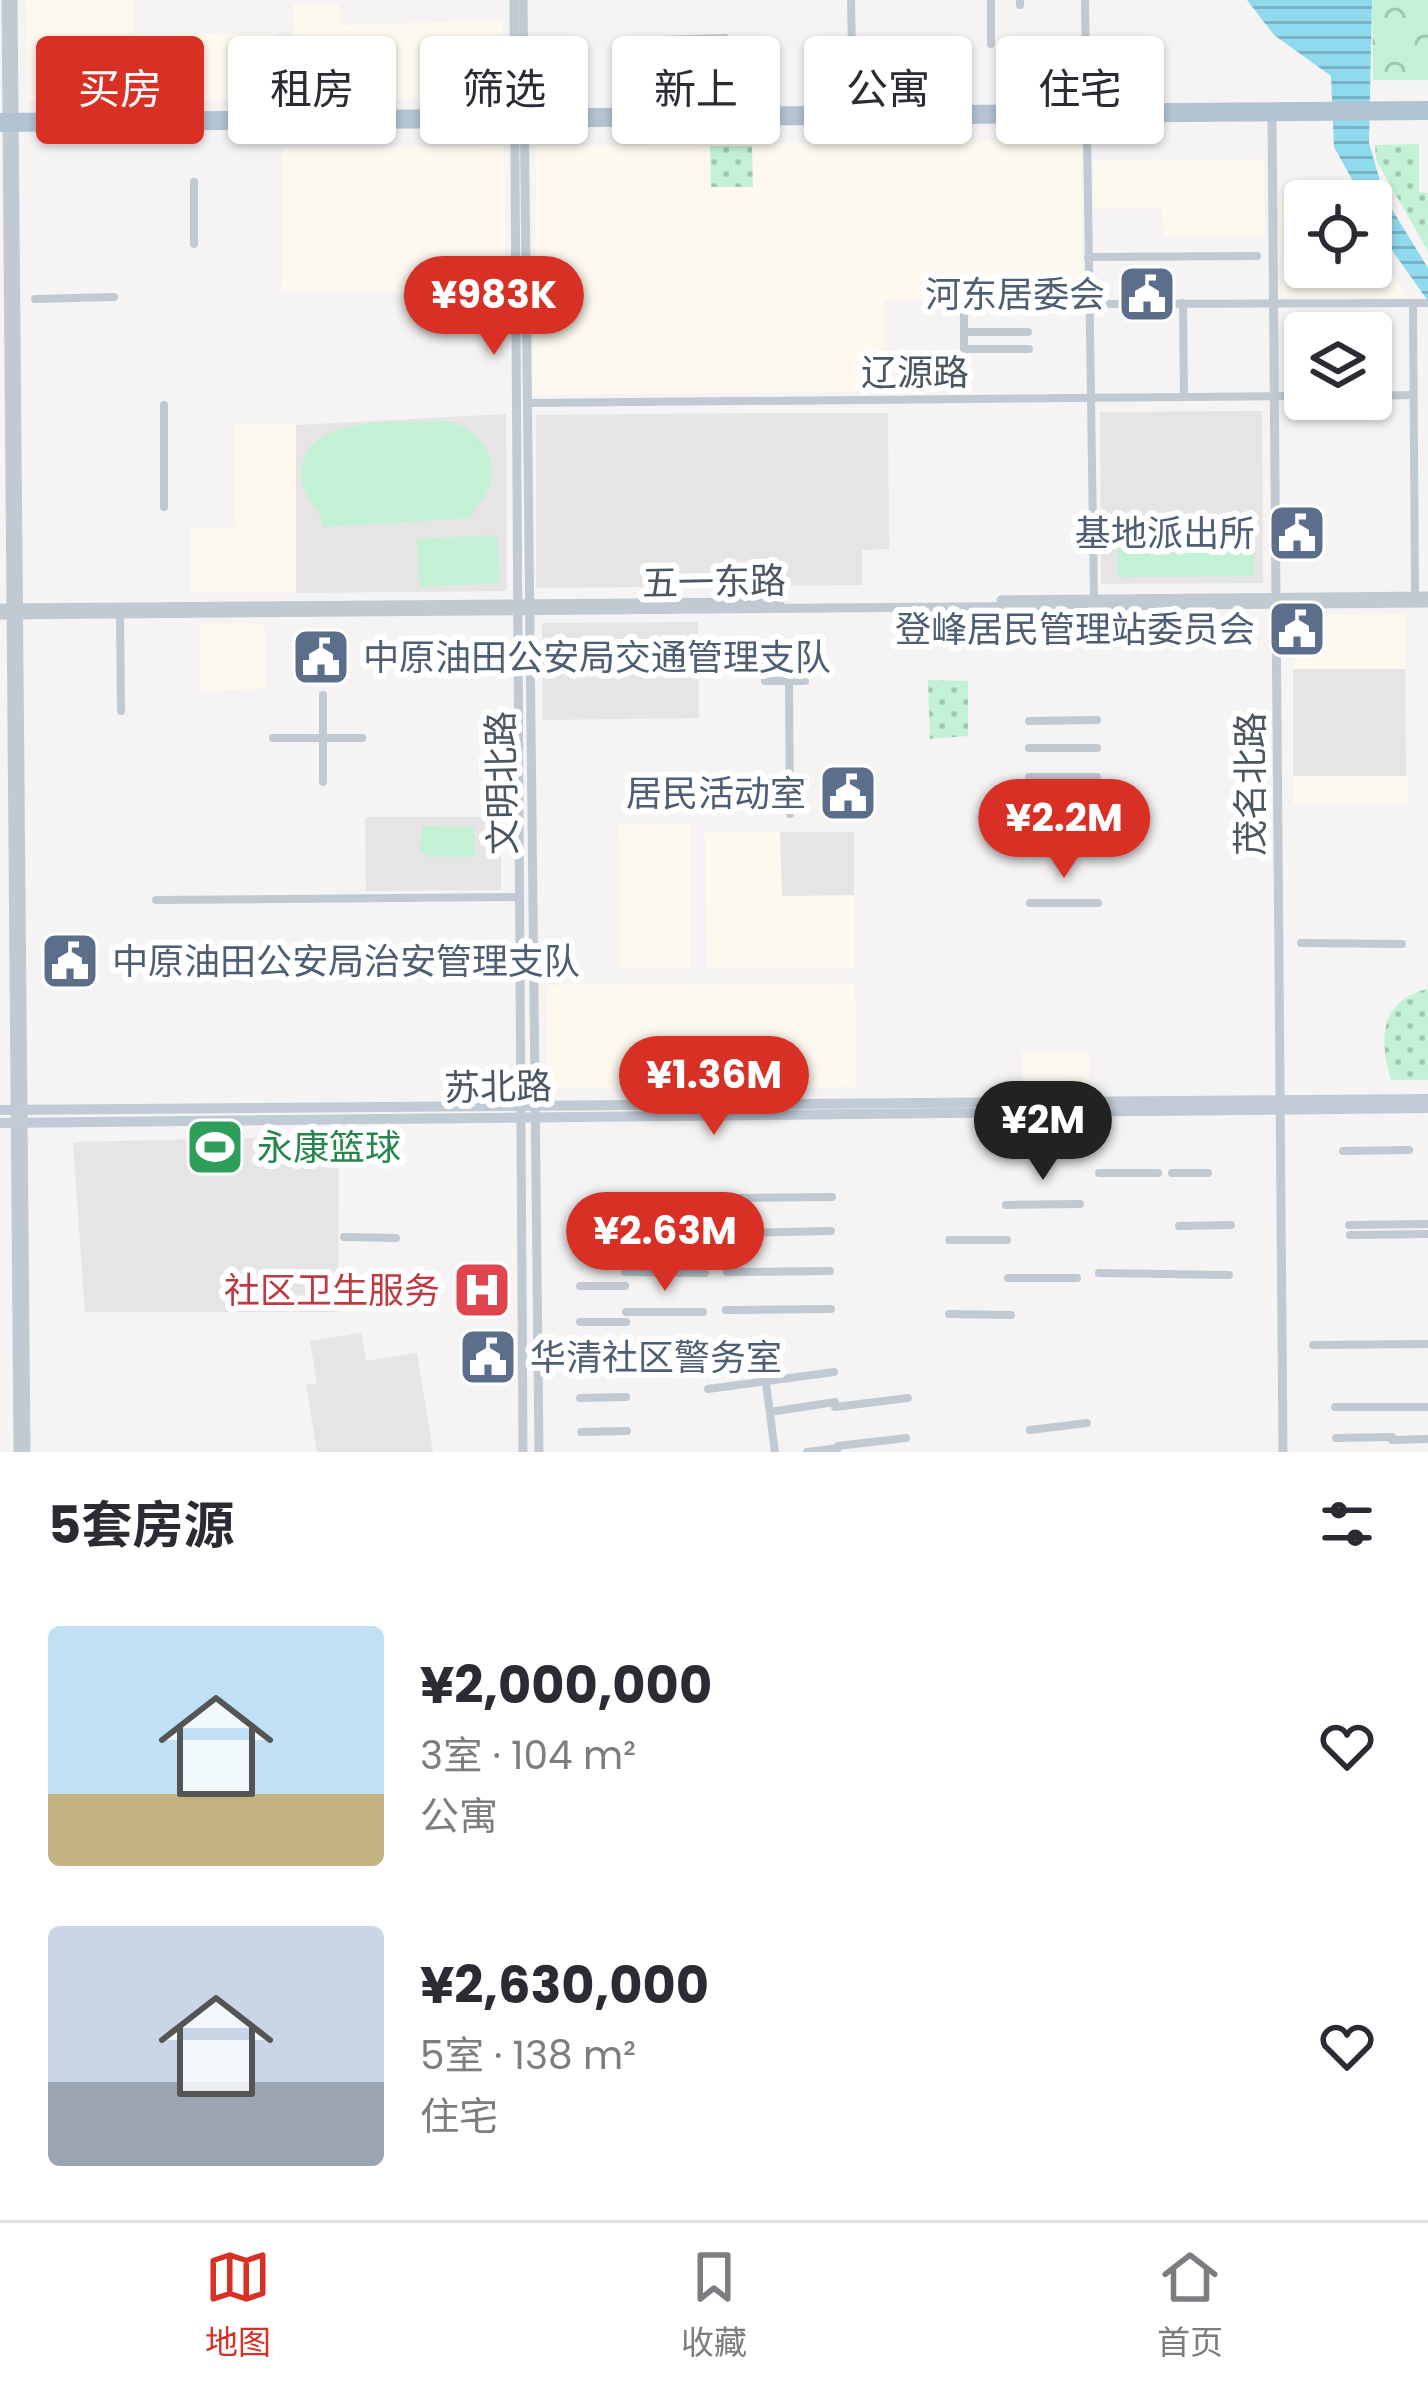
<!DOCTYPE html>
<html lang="zh">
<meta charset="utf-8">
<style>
body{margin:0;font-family:Poppins,"Noto Sans SC",sans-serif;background:#f7f7f7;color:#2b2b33;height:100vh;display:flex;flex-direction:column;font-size:45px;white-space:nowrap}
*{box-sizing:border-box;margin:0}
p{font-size:39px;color:#7c7c81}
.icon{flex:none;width:66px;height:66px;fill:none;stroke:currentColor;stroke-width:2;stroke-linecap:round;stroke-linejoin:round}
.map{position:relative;height:1452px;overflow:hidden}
.drawer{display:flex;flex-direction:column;background:#fff;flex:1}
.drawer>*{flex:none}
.guide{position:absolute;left:36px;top:36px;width:1356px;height:108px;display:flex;gap:24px}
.buttons{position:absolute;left:1284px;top:180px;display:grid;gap:24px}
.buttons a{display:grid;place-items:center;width:108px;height:108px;border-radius:12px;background:#fff;box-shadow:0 3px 9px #0004;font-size:60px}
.price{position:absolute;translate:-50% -102px;padding:0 27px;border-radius:42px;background:#d93025;color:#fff;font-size:39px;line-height:78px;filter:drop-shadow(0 3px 6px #0008)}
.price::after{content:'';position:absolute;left:50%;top:72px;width:36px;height:27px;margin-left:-18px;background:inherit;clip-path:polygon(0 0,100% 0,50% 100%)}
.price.active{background:#222;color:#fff}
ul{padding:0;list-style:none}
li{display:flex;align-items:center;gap:36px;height:300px;padding:0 48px}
li span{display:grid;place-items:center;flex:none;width:336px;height:240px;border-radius:12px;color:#555}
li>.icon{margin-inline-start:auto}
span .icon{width:144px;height:144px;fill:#fffc;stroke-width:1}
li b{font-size:51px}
h2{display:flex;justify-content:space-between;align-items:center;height:144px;padding:0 48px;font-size:51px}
.pill{padding:0 42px;border-radius:12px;background:#fff;box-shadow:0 3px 9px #0004;font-size:42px;line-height:108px}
.pill.active{background:#d93025;color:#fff}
.menu{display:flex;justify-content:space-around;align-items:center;height:168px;border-top:3px solid #e1e1e2;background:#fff;font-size:33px;color:#7c7c81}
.menu a{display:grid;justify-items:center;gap:6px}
.menu .active{color:#d93025}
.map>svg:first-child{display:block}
</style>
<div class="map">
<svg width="1428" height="1452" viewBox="0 0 1428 1452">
<defs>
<pattern id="grass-dots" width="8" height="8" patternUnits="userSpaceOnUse" patternTransform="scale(3)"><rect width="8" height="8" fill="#c3f1d5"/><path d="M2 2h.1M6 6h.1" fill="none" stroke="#a0c6b0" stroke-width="1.8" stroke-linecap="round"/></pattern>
<pattern id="forest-crowns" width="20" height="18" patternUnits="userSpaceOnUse" patternTransform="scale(3)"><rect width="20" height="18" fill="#c3f1d5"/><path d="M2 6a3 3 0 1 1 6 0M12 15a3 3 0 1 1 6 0" fill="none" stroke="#a0c6b0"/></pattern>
<pattern id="water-rules" width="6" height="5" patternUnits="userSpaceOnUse" patternTransform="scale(3)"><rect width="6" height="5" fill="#90daee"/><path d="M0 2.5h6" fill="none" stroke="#78b4c4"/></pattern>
</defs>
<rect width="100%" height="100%" fill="#f5f3f3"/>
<g fill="#fdf9ef">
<polygon points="26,0 133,0 134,34 276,33 277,100 27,101"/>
<polygon points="339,3 340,25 503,20 504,98 294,100 293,4"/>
<polygon points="1071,140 1081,147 1082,300 884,301 884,391 532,395 537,146"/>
<polygon points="504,146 506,292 282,291 283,148"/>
<polygon points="1264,159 1265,237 1164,237 1161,209 1094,209 1093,160"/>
<polygon points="1348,194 1351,201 1305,201 1305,267 1371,267 1371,237 1407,298 1282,296 1280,195"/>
<polygon points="1287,315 1341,315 1341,333 1305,333 1305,392 1286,392"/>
<polygon points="234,425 296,425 296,593 191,593 191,528 235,527"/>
<polygon points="1406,614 1405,669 1293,669 1293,623 1303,615"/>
<polygon points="199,624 265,625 266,689 201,691"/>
<polygon points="1293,776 1408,776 1408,803 1293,804"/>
<polygon points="691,823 691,969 620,969 619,824"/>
<polygon points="780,832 783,896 854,895 854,969 707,969 705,833"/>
<polygon points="855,983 856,1087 547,1089 547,985"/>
<polygon points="1022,1051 1090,1052 1090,1087 1022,1087"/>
</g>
<g fill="#e6e4e5">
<polygon points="1262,411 1263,583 1101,584 1100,412"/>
<polygon points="757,413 888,413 889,549 862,550 862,585 536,588 536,415"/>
<polygon points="506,414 507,591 296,593 296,425"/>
<polygon points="698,622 699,718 543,720 542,623"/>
<polygon points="1293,669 1405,669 1406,776 1293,776"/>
<polygon points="365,817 501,817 501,890 366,891"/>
<polygon points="780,832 854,832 854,895 782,896"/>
<polygon points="339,1136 338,1312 85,1312 73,1142"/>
<polygon points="361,1333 366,1361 417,1353 433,1452 317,1452 306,1385 317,1383 310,1341"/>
</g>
<g fill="url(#grass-dots)">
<polygon points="1419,144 1419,192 1428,193 1428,251 1376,160 1375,145"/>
<polygon points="710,146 752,146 753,187 711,187"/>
<polygon points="928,680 968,681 968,736 930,739"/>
<path d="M1428,989V1080H1391C1379,1040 1379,1000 1428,989Z"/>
</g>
<polygon fill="url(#forest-crowns)" points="1372,0 1428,0 1428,80 1373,80"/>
<g fill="#c3f1d5">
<path d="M446,421C476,427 499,453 490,485C486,498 474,506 472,518L323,527C322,508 301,498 301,476C301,410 403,424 446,421Z"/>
<polygon points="1253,521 1254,576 1118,577 1117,522"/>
<polygon points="497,535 500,583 420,587 417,539"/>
<polygon points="423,826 474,827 475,857 427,857 419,849"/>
</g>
<polygon fill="url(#water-rules)" points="1247,0 1372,0 1369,143 1385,198 1428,268 1428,301 1379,232 1371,201 1364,201 1334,147 1331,76 1274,35"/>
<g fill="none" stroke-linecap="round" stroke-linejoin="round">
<g stroke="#c1cad2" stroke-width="8">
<polyline points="851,0 852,53"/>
<polyline points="991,0 991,44"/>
<polyline points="1020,0 1020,5"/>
<polyline points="1085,0 1094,598"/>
<polyline points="625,41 725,38"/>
<polyline points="625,71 725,69"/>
<polyline points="194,244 194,182"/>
<polyline points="1088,257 1257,256"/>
<polyline points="35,299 114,297"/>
<polyline points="1183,303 1184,397"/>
<polyline points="1089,304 1428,303"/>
<polyline points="1413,304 1415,596"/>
<polyline points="964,307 964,365"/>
<polyline points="964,332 1028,332"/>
<polyline points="964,349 1029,349"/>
<polyline points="1371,396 1413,395"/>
<polyline points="527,403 1305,396"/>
<polyline points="164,507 164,405"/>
<polyline points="120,613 121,711"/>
<polyline points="765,650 765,681 805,681"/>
<polyline points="789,681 790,814"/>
<polyline points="1029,721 1097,720"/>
<polyline points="273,738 362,738"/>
<polyline points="1029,748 1097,748"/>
<polyline points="1029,777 1097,777"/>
<polyline points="323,782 323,695"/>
<polyline points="1026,836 1097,835"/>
<polyline points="156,900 520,897"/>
<polyline points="1030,903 1098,903"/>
<polyline points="1301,943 1402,944"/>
<polyline points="1343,1151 1409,1150"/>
<polyline points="1099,1173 1158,1173"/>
<polyline points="1172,1173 1208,1173"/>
<polyline points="625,1198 718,1198"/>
<polyline points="729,1198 832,1197"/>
<polyline points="1006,1205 1080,1204"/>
<polyline points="578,1212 625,1212"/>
<polyline points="1349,1225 1428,1224"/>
<polyline points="1179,1226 1231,1225"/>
<polyline points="625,1233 711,1232"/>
<polyline points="731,1233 831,1231"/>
<polyline points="1350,1235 1428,1234"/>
<polyline points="344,1237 396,1238"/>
<polyline points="949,1240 1007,1240"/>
<polyline points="578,1246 625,1246"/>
<polyline points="625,1272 705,1273"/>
<polyline points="727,1272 830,1271"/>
<polyline points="1099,1273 1229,1275"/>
<polyline points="1008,1278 1077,1278"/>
<polyline points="580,1286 625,1286"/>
<polyline points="726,1310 831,1309"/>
<polyline points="626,1312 703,1312"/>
<polyline points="949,1314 1011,1315"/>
<polyline points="580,1322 626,1322"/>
<polyline points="1313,1345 1428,1344"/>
<polyline points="761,1346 775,1452"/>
<polyline points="708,1389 834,1372"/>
<polyline points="580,1398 626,1397"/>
<polyline points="835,1407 908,1398"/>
<polyline points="1335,1407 1428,1407"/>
<polyline points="770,1412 835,1402"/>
<polyline points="1030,1430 1087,1423"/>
<polyline points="581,1432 627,1431"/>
<polyline points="1336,1438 1392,1437"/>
<polyline points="1392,1440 1428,1439"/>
<polyline points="838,1446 906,1438"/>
<polyline points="807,1452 838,1448"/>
</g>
<g stroke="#c1cad2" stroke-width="9">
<polyline points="6,0 18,1452"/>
<polyline points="13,0 26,1452"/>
<polyline points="514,0 523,1452"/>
<polyline points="523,0 539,1452"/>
<polyline points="1272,116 1283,1452"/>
<polyline points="1001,600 1428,596"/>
<polyline points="0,608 780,602"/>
<polyline points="0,615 1428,603"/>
</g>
<g stroke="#c1cbd6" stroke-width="10">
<polyline points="0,1110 1428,1099"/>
<polyline points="0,1123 1428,1108"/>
</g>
<g stroke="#b3c2d1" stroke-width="10">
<polyline points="0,118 1428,106"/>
<polyline points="0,127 1428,115"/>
</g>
</g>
<defs>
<symbol id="civic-square" viewBox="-11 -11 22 22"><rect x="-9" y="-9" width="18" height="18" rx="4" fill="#5c6f8a" stroke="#fff"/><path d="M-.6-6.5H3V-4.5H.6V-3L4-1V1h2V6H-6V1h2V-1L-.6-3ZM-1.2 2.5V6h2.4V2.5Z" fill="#fff"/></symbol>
<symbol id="stadium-square" viewBox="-11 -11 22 22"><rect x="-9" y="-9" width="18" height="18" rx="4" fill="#2e9e5b" stroke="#fff"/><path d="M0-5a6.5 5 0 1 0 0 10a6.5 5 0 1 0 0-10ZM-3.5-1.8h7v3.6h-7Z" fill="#fff"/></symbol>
<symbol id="hospital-square" viewBox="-11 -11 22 22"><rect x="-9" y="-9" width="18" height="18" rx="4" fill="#e0444e" stroke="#fff"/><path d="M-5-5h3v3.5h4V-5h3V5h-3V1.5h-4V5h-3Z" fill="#fff"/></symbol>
</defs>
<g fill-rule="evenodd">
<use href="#civic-square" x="1114" y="261" width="66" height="66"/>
<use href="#civic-square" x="1264" y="500" width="66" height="66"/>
<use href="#civic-square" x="1264" y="596" width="66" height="66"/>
<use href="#civic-square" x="288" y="624" width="66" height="66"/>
<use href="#civic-square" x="815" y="760" width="66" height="66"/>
<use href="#civic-square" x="37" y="928" width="66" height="66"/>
<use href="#stadium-square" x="182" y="1114" width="66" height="66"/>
<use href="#hospital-square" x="449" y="1257" width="66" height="66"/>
<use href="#civic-square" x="455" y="1324" width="66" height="66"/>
</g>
<g text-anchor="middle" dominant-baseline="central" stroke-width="12" stroke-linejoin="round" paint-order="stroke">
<g font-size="36" fill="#4e5e75" stroke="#fff" text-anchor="end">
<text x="1105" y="294">河东居委会</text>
<text x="1255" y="533">基地派出所</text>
<text x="1255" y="629">登峰居民管理站委员会</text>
<text x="363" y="657" text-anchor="start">中原油田公安局交通管理支队</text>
<text x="806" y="793">居民活动室</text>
<text x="112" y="961" text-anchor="start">中原油田公安局治安管理支队</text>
<text x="530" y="1357" text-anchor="start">华清社区警务室</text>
</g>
<g font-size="36" fill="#4a5661" stroke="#fff">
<text x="915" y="372">辽源路</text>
<text transform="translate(714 582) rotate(-1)">五一东路</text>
<text transform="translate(502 783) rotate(-91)">文明北路</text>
<text transform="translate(1250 784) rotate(-90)">茂名北路</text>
<text transform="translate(498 1087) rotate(-1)">苏北路</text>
</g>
<g font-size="36" fill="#27864d" stroke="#fff" text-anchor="start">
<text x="257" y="1147">永康篮球</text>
</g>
<g font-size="36" fill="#be3a42" stroke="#fff" text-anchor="end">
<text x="440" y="1290">社区卫生服务</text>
</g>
</g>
</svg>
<div class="buttons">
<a><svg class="icon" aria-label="locate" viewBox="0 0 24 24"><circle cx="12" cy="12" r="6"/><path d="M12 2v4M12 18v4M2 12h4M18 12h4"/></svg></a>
<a><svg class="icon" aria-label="layers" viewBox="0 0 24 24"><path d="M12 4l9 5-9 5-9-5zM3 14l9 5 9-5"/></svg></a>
</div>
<b class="price" style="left:494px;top:358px">¥983K</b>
<b class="price" style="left:1064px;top:881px">¥2.2M</b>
<b class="price" style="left:714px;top:1138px">¥1.36M</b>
<b class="price active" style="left:1043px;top:1183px">¥2M</b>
<b class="price" style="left:665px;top:1294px">¥2.63M</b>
<div class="guide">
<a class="pill active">买房</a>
<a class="pill">租房</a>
<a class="pill">筛选</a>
<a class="pill">新上</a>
<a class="pill">公寓</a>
<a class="pill">住宅</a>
</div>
</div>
<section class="drawer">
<h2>5套房源<svg class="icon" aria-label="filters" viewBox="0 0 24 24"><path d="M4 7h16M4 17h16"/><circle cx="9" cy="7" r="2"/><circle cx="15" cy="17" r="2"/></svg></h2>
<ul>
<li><span style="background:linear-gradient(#bfe0f5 70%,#c2b280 0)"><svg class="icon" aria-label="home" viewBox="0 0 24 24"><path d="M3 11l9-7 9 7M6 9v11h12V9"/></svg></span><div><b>¥2,000,000</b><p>3室 · 104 m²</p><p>公寓</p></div><svg class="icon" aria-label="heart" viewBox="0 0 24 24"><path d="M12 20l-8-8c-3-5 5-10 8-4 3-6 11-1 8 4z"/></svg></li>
<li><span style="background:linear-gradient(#c9d6e8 65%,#9aa5b1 0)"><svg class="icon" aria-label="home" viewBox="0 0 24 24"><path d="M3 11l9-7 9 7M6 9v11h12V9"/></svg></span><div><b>¥2,630,000</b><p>5室 · 138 m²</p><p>住宅</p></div><svg class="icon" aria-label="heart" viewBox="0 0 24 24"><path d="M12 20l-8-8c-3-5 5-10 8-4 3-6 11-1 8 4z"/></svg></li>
</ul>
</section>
<nav class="menu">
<a class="active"><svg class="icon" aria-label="map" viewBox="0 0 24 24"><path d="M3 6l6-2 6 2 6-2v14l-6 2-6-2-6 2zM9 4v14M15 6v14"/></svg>地图</a>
<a><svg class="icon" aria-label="saved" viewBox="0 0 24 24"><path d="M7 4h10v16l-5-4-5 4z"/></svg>收藏</a>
<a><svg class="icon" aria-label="home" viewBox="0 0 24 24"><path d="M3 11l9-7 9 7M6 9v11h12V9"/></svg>首页</a>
</nav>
